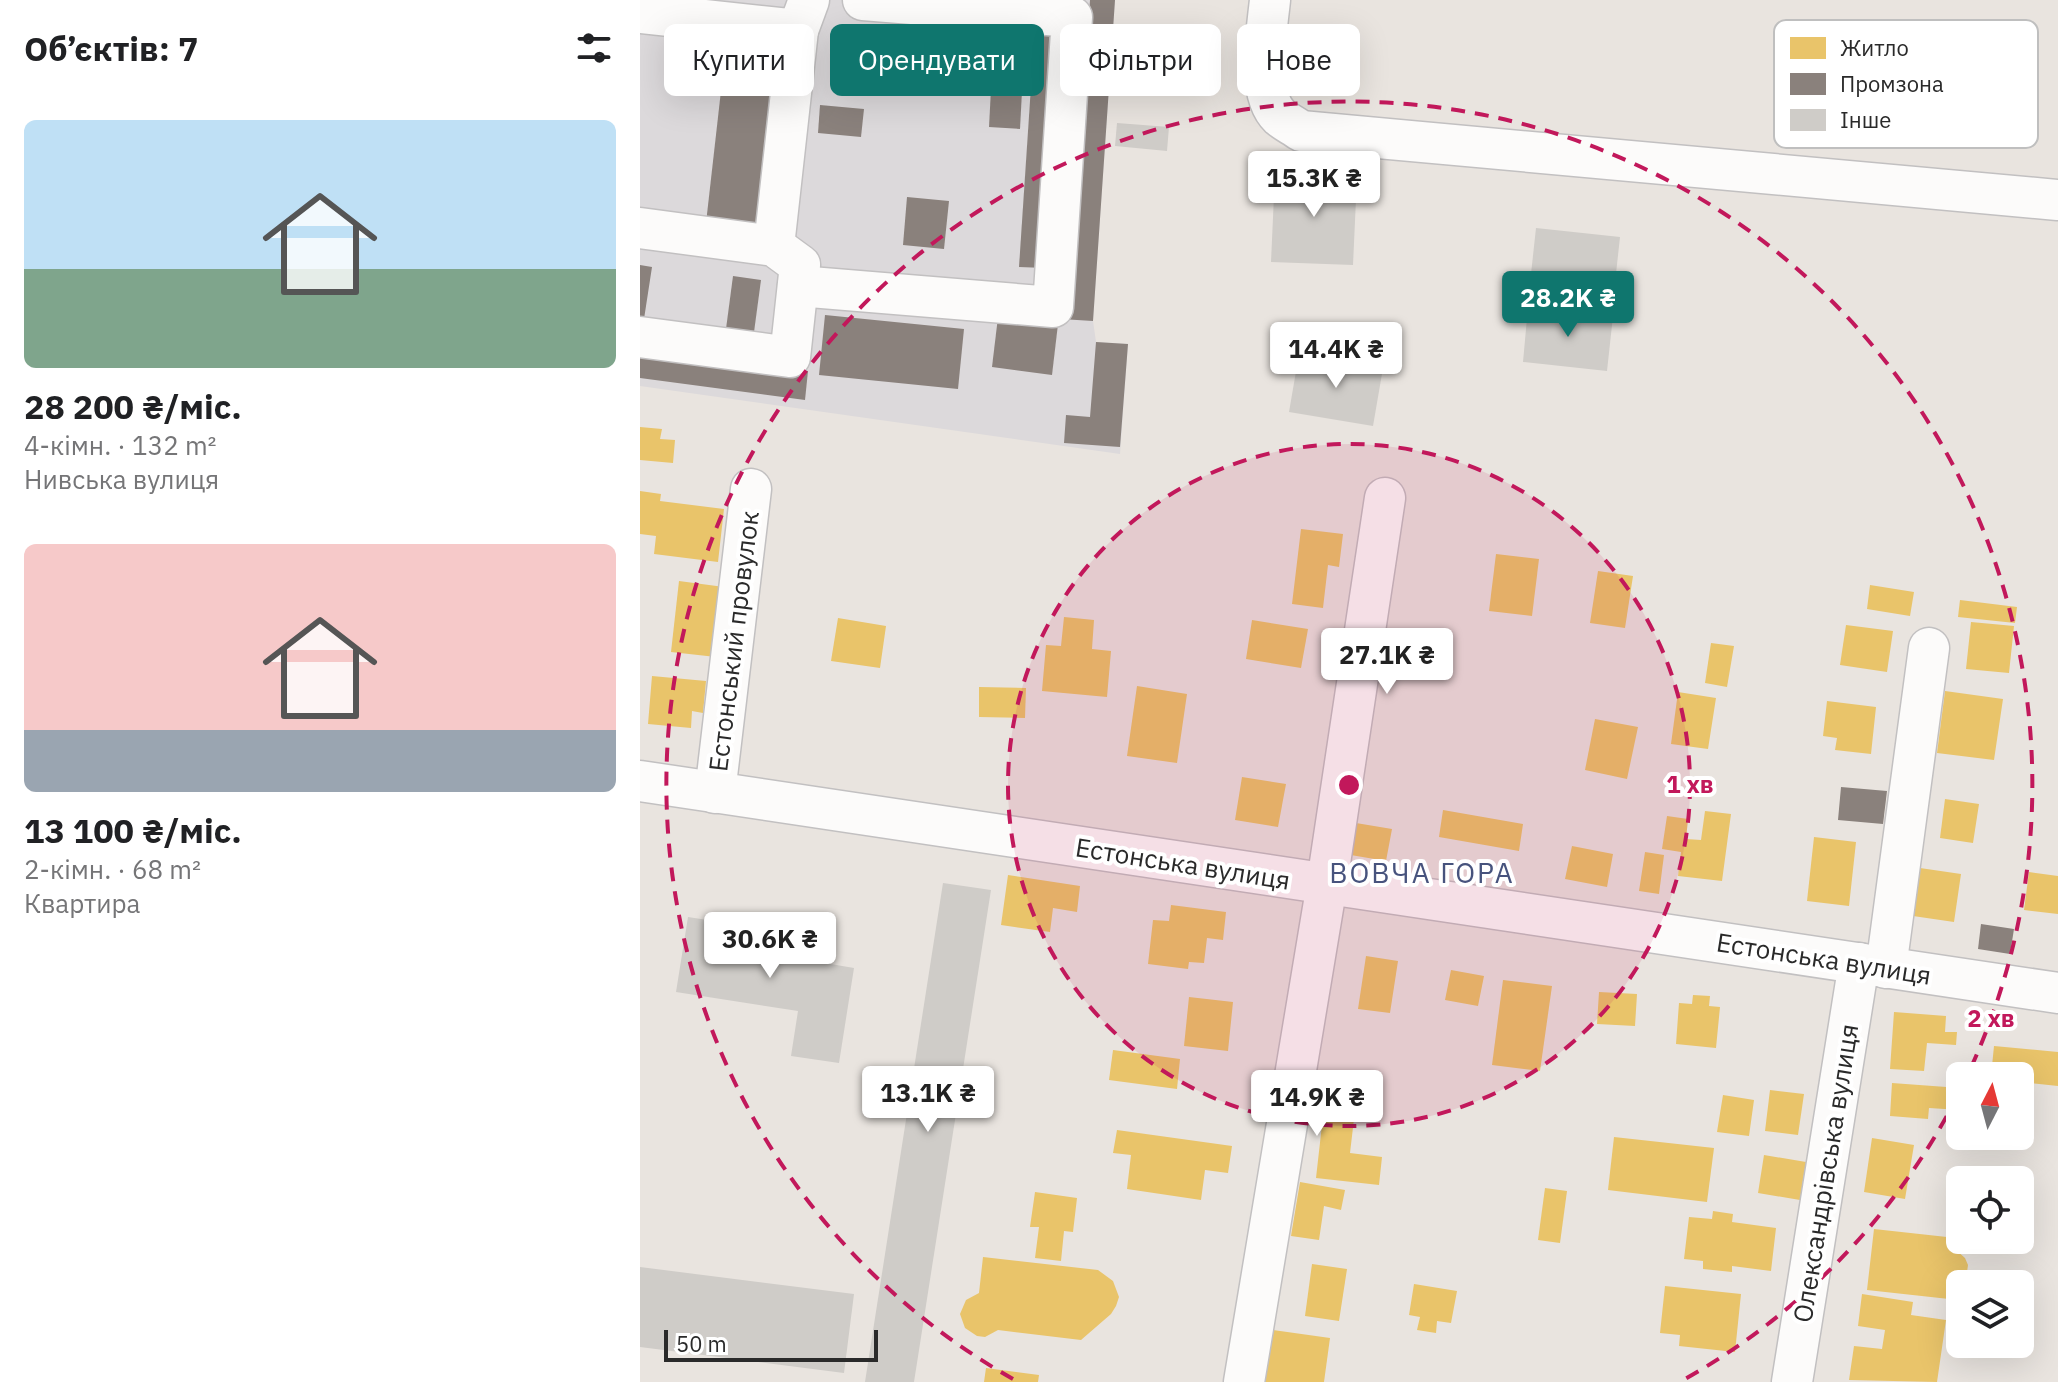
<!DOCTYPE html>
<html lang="uk">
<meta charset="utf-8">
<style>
body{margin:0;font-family:"IBM Plex Sans",sans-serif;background:#f2f2f2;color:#202124;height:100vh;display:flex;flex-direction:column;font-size:30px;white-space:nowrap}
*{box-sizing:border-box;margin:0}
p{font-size:26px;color:#757577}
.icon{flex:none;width:44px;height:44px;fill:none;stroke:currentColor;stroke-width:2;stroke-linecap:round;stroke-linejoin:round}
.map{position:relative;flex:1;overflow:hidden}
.panel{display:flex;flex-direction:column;background:#fff;width:640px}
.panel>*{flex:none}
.banner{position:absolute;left:24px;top:24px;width:760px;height:72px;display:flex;gap:16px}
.needle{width:52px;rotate:6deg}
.controls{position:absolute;left:1306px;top:1062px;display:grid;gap:16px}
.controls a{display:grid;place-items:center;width:88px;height:88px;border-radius:12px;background:#fff;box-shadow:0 8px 32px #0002;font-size:40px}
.scale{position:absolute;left:24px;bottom:20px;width:214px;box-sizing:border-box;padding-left:8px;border:4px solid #2a2a2a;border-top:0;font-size:22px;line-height:28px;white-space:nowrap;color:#2a2a2a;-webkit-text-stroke:6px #fff;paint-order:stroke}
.price{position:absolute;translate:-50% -68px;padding:0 18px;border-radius:8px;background:#fff;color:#222;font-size:26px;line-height:52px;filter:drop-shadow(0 2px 4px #0008)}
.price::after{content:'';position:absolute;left:50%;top:48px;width:24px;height:18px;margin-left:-12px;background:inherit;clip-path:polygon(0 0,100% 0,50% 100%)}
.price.on{background:#0f766e;color:#fff}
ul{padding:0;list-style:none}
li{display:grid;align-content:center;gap:16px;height:424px;padding:0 24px}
li span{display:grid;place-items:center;height:248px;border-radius:12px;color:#555}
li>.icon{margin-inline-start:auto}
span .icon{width:144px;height:144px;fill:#fffc;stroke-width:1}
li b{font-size:34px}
h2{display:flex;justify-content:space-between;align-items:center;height:96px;padding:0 24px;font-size:34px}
.chip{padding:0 28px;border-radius:12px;background:#fff;box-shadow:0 8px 32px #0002;font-size:28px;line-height:72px}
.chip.on{background:#0f766e;color:#fff}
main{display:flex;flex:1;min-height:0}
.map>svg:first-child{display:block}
</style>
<main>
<section class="panel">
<h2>Об’єктів: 7<svg class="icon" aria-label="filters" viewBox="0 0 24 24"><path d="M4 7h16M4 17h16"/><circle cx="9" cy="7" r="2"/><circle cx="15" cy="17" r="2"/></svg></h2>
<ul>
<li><span style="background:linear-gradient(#bfe0f5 60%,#7fa58c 0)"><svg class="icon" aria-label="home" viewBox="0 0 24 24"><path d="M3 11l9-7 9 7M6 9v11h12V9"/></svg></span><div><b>28 200 ₴/міс.</b><p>4-кімн. · 132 m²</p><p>Нивська вулиця</p></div></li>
<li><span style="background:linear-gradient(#f6c9c9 75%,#9aa5b1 0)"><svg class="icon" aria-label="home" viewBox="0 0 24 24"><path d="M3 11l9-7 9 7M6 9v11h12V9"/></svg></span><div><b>13 100 ₴/міс.</b><p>2-кімн. · 68 m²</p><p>Квартира</p></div></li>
</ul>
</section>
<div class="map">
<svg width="1418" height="1382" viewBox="0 0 1418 1382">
<rect width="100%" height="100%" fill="#e9e4df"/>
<polygon fill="#dcd9db" points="0,0 475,0 453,321 456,342 488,344 480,454 0,386"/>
<g fill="#e9c46a">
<polygon points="0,427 22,429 20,439 35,440 33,463 0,460"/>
<polygon points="0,491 21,494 20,501 84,509 78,562 14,554 16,536 0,534"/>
<polygon points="661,529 703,534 699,567 688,565 683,608 652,604"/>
<polygon points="856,554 899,559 892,616 849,611"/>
<polygon points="958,571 993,576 985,628 950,623"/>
<polygon points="39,581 84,587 76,657 31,652"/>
<polygon points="1230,585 1274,592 1270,616 1227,609"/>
<polygon points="1320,600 1377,607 1375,623 1318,617"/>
<polygon points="424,617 454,620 452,649 471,651 467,697 402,691 406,645 421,646"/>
<polygon points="198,618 246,626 240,668 191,661"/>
<polygon points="612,620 668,629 661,668 606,659"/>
<polygon points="1331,622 1374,626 1369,673 1326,669"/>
<polygon points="1206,625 1253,631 1247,672 1200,665"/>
<polygon points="1071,643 1094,646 1087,687 1065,683"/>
<polygon points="737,648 771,653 768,673 734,668"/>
<polygon points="12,676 66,681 63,713 52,711 51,728 8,724"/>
<polygon points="497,686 547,694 537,763 487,756"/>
<polygon points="339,687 386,688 385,718 339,717"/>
<polygon points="1305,691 1363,699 1354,760 1297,753"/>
<polygon points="1038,692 1076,698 1068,749 1031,744"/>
<polygon points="1187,701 1236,707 1231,754 1195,750 1197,738 1183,736"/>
<polygon points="955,719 998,727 987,779 945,770"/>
<polygon points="602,777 646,784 638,827 595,820"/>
<polygon points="1305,799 1339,804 1333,843 1300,838"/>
<polygon points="803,810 883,824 879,851 799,837"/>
<polygon points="1065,811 1091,814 1082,881 1038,876 1041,852 1022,849 1027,816 1048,819 1046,839 1061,840"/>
<polygon points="704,821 752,829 746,861 699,853"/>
<polygon points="1174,837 1216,842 1209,906 1167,901"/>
<polygon points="932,846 973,854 967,887 925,879"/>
<polygon points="1005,852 1024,855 1019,894 999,891"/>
<polygon points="1280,868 1321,874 1314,922 1273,916"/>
<polygon points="1389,872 1418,876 1418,914 1384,910"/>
<polygon points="368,875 440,886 437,912 413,908 410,932 361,925"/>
<polygon points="531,905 586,912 583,940 567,938 564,963 549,962 548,969 508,964 513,920 529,921"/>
<polygon points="726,956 758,961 750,1013 718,1009"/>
<polygon points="811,970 844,976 838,1006 805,1000"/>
<polygon points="863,980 912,986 900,1071 852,1065"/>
<polygon points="959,992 997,994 995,1026 957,1024"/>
<polygon points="1053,995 1070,996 1069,1006 1080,1007 1076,1048 1036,1044 1039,1003 1052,1004"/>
<polygon points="549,997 593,1002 588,1051 544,1046"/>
<polygon points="1254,1012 1306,1016 1305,1032 1317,1032 1316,1045 1287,1043 1284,1071 1250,1069"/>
<polygon points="1354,1046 1418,1052 1418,1086 1380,1082 1380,1076 1351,1076"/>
<polygon points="473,1050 540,1059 537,1089 469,1080"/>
<polygon points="1252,1083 1320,1088 1320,1110 1289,1108 1288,1119 1250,1116"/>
<polygon points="1130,1090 1164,1094 1158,1135 1125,1131"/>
<polygon points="1083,1095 1114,1100 1109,1136 1077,1132"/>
<polygon points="683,1116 714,1119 710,1153 742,1157 739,1185 676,1178"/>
<polygon points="477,1130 592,1146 588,1173 565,1170 561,1200 487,1189 491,1155 473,1153"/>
<polygon points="974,1137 1074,1148 1067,1202 968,1190"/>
<polygon points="1232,1138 1274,1145 1265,1199 1224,1192"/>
<polygon points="1124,1155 1166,1162 1160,1200 1118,1193"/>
<polygon points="660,1182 705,1190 701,1210 684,1206 679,1240 651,1236"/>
<polygon points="905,1188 927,1191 920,1243 898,1240"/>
<polygon points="395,1192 437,1198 433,1232 424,1231 421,1261 395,1258 399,1227 390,1227"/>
<polygon points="1073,1211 1093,1214 1092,1222 1136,1228 1131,1271 1092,1266 1092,1272 1063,1269 1063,1261 1044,1259 1049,1217 1072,1219"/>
<polygon points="1234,1229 1316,1238 1315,1249 1325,1258 1328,1265 1326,1279 1320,1286 1310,1291 1309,1299 1227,1290"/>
<polygon points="343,1257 458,1270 473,1281 479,1297 476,1306 471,1314 441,1340 358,1330 345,1337 337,1336 325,1328 320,1314 326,1300 339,1293"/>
<polygon points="672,1264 707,1269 699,1321 665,1316"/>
<polygon points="774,1284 817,1291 811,1323 797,1321 796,1333 777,1330 780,1317 769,1315"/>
<polygon points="1025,1286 1101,1294 1095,1352 1039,1346 1040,1335 1020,1333"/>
<polygon points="1222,1294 1273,1302 1271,1315 1306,1320 1297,1382 1209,1380 1214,1346 1242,1349 1245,1330 1218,1326"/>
<polygon points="633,1330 690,1338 684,1382 625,1382"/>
<polygon points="346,1368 399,1375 398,1382 344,1382"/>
</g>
<g fill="#8a817c">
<polygon points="450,0 475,0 453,321 421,319 431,287"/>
<polygon points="395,26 420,28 405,268 379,267"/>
<polygon points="83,73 148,81 131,230 66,223"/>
<polygon points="351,89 382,91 380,129 349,127"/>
<polygon points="180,105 224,109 221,137 178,133"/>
<polygon points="267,197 309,201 304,249 263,245"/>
<polygon points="0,265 12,267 4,319 0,319"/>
<polygon points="93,276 121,280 112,347 84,344"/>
<polygon points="185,315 324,329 318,389 179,375"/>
<polygon points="358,317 418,324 412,375 352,367"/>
<polygon points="456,342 488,344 480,447 424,443 426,415 450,417"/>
<polygon points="0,350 168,371 165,400 0,378"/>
<polygon points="1201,787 1247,791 1243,824 1198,820"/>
<polygon points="1341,924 1374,929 1370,954 1338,949"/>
</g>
<g fill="#cfccc8">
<polygon points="477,123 529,127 527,151 475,146"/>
<polygon points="635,173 717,177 713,265 631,262"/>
<polygon points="896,228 980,237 974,292 890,283"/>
<polygon points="888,307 973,316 967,371 883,362"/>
<polygon points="659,354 743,368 733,426 649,412"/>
<polygon points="303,883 351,890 274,1382 225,1382"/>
<polygon points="48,917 177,937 173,961 214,968 199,1063 151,1056 158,1011 36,992"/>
<polygon points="0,1267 214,1294 204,1373 0,1347"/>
</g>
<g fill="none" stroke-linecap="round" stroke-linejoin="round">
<defs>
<g id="minor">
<path d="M630,0C627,31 615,93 640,117C646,122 654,126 661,131L1418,200"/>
<polyline points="0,13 158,30 169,0"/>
<polyline points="0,228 134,246 160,265 150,357 0,337"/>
<polyline points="134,246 158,30"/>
<polyline points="158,286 413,307 432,17 223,0"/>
<polyline points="0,781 1418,993"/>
<polyline points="75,793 111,489"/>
<polyline points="1246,968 1289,648"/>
<polyline points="604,1382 685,896 745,498"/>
<polyline points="1152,1382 1219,963"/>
</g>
</defs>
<use href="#minor" stroke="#c2c0c1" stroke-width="43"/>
<use href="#minor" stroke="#fcfbfa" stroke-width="40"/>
</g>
<circle cx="709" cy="785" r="341" fill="#c2185b" fill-opacity=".12"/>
<g fill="none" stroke="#c2185b" stroke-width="4" stroke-dasharray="14 10">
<circle cx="709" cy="785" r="341"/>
<path d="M1318 1095A683 683 0 0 1 1045 1379M373 1379A683 683 0 1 1 1328 1074"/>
</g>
<g text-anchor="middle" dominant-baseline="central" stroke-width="8" stroke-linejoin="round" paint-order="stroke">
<g font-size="26" fill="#2a2a2a" stroke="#fff">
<text transform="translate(93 641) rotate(-83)">Естонський провулок</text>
<text transform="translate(543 863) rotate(9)">Естонська вулиця</text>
<text transform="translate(1184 958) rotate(9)">Естонська вулиця</text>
<text transform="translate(1185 1173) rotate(-81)">Олександрівська вулиця</text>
</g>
<g font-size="28" letter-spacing="2" fill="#47537d" stroke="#fff">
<text x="782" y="872">ВОВЧА ГОРА</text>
</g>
</g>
<rect x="1134" y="20" width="264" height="128" rx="12" fill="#fff" stroke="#bfbfbf" stroke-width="2"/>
<rect x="1150" y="37" width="36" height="22" fill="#e9c46a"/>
<rect x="1150" y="73" width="36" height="22" fill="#8a817c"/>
<rect x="1150" y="109" width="36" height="22" fill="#cfccc8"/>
<g font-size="22" fill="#2a2a2a">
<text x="1200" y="56">Житло</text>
<text x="1200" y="92">Промзона</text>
<text x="1200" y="128">Інше</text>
</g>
<circle cx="709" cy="785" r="12" fill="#c2185b" stroke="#fff" stroke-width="4"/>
<g font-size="24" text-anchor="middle" font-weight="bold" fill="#c2185b" stroke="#fff" stroke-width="8" stroke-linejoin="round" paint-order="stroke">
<text x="1050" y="793">1 хв</text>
<text x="1351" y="1027">2 хв</text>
</g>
</svg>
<div class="controls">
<a><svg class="needle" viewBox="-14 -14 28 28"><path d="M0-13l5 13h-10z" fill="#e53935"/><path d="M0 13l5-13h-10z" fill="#757577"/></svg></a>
<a><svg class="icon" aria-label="locate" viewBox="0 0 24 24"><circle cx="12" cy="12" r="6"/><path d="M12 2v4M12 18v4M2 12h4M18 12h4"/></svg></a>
<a><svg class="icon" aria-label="layers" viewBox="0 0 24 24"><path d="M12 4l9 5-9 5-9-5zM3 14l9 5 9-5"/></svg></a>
</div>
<div class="scale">50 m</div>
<b class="price" style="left:674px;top:219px">15.3K ₴</b>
<b class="price on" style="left:928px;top:339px">28.2K ₴</b>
<b class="price" style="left:696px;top:390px">14.4K ₴</b>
<b class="price" style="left:747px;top:696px">27.1K ₴</b>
<b class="price" style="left:130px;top:980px">30.6K ₴</b>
<b class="price" style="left:288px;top:1134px">13.1K ₴</b>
<b class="price" style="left:677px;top:1138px">14.9K ₴</b>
<div class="banner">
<a class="chip">Купити</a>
<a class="chip on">Орендувати</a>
<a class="chip">Фільтри</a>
<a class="chip">Нове</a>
</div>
</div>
</main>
